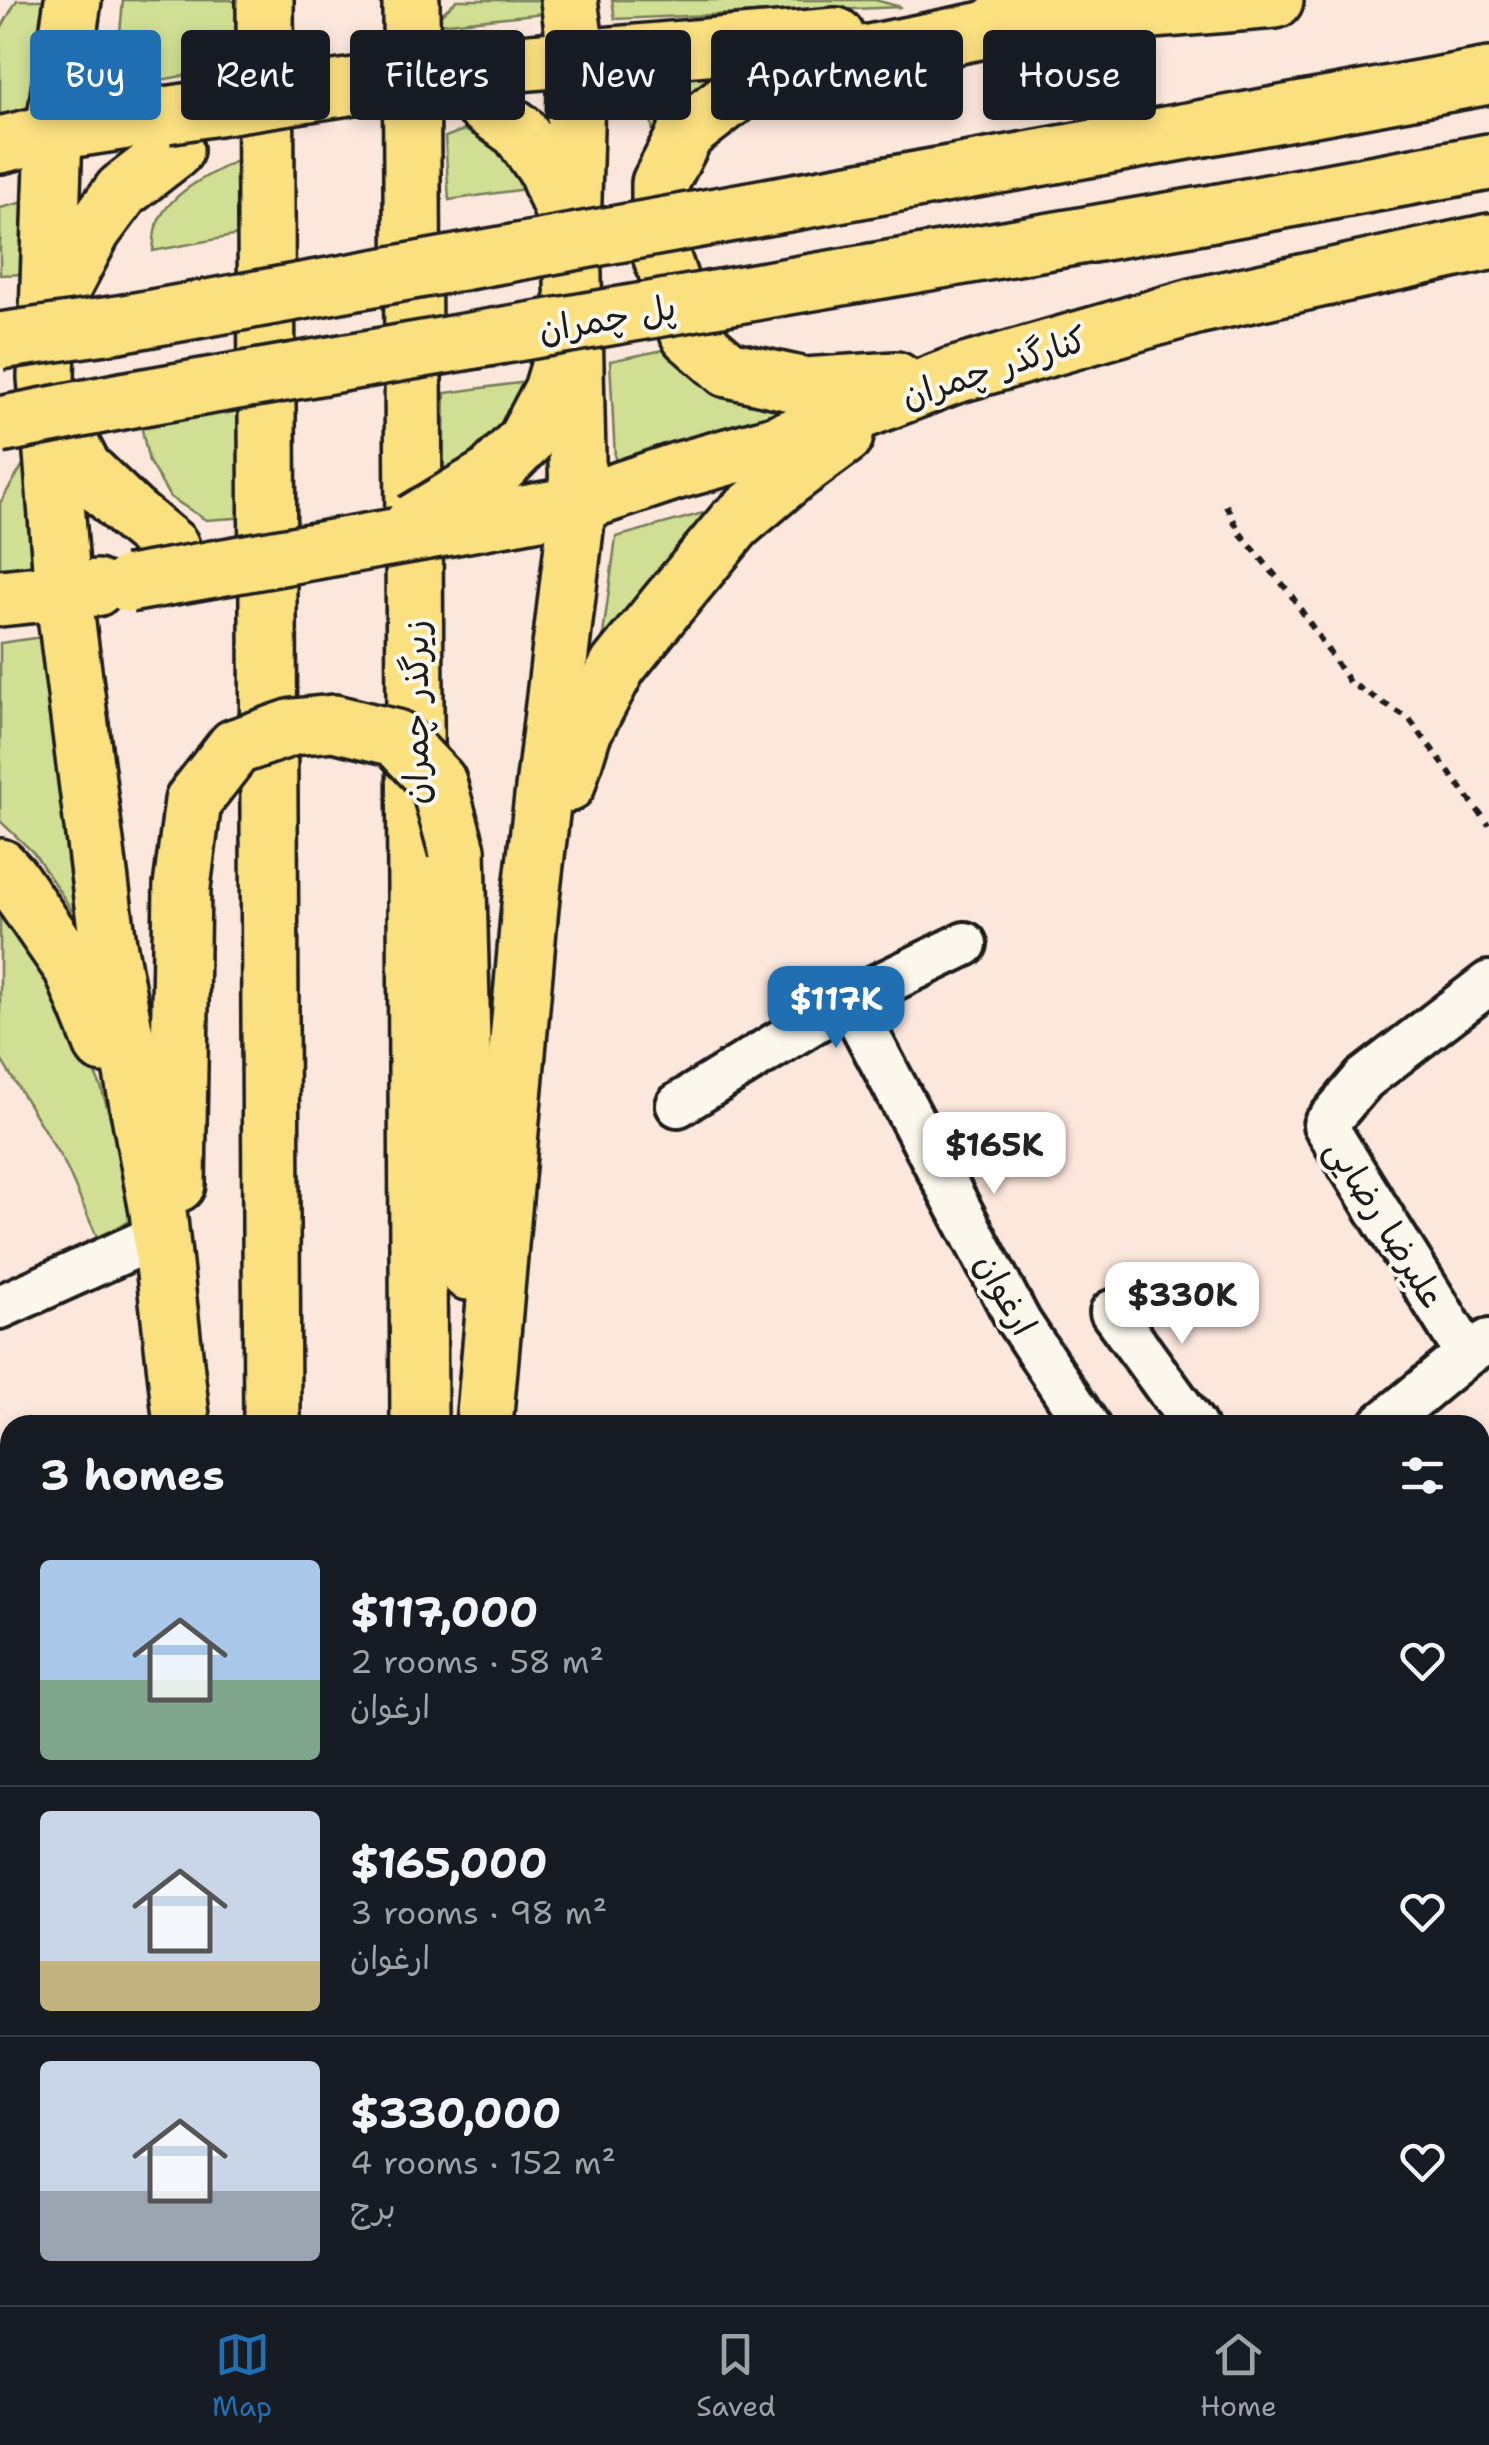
<!DOCTYPE html>
<meta charset="utf-8">
<style>
body{margin:0;font-family:"Shantell Sans","Playpen Sans Arabic",sans-serif;background:#20242c;color:#f1f3f6;height:100vh;display:flex;flex-direction:column;font-size:38px;white-space:nowrap}
*{box-sizing:border-box;margin:0}
p{font-size:32px;color:#9ea1a6}
.icon{flex:none;width:55px;height:55px;fill:none;stroke:currentColor;stroke-width:2;stroke-linecap:round;stroke-linejoin:round}
.map{position:relative;flex:1;overflow:hidden}
.sheet{position:absolute;left:0px;top:1415px;width:1490px;height:890px;display:flex;flex-direction:column;background:#171b24;border-radius:30px 30px 0 0;box-shadow:0 5px 15px #0003}
.sheet>*{flex:none}
.hud{position:absolute;left:30px;top:30px;width:1430px;height:90px;display:flex;gap:20px}
.price{position:absolute;translate:-50% -85px;padding:0 22px;border-radius:20px;background:#fff;color:#222;font-size:32px;line-height:65px;filter:drop-shadow(0 2px 5px #0008)}
.price::after{content:'';position:absolute;left:50%;top:60px;width:30px;height:22px;margin-left:-15px;background:inherit;clip-path:polygon(0 0,100% 0,50% 100%)}
.price.current{background:#1f6fb2;color:#fff}
ul{padding:0;list-style:none}
li{display:flex;align-items:center;gap:30px;height:250px;padding:0 40px}
li+li{border-top:2px solid #363941}
li span{display:grid;place-items:center;flex:none;width:280px;height:200px;border-radius:10px;color:#555}
li>.icon{margin-inline-start:auto}
span .icon{width:120px;height:120px;fill:#fffc;stroke-width:1}
li b{font-size:42px}
h2{display:flex;justify-content:space-between;align-items:center;height:120px;padding:0 40px;font-size:42px}
.chip{padding:0 35px;border-radius:10px;background:#171b24;box-shadow:0 5px 15px #0003;font-size:35px;line-height:90px}
.chip.current{background:#1f6fb2;color:#fff}
.tab-bar{display:flex;justify-content:space-around;align-items:center;height:140px;border-top:2px solid #363941;background:#171b24;font-size:28px;color:#9ea1a6}
.tab-bar a{display:grid;justify-items:center;gap:5px}
.tab-bar .current{color:#1f6fb2}
.map>svg:first-child{display:block}
</style>
<div class="map">
<svg width="1489" height="2305" viewBox="0 0 1489 2305">
<rect width="100%" height="100%" fill="#fce7dc"/>
<filter id="ink" filterUnits="userSpaceOnUse"><feTurbulence type="fractalNoise" baseFrequency=".01" numOctaves="2"/><feDisplacementMap in="SourceGraphic" scale="20" xChannelSelector="R" yChannelSelector="G"/><feConvolveMatrix kernelMatrix="1 2 1 2 8 2 1 2 1" color-interpolation-filters="sRGB"/></filter>
<g filter="url(#ink)">
<g fill="#d0df93" stroke="#767e58" stroke-width="2.5">
<polygon points="17,0 53,0 38,110 0,120 0,30"/>
<polygon points="123,0 231,0 236,3 239,66 115,88"/>
<polygon points="457,0 553,0 555,12 429,25"/>
<polygon points="612,0 875,0 901,7 615,19"/>
<polygon points="783,60 656,156 646,78"/>
<polygon points="464,130 496,145 532,188 449,200 445,137"/>
<path d="M242,158L244,234L153,251C154,244 154,234 156,227C168,192 212,173 242,158Z"/>
<polygon points="24,202 26,274 0,275 0,208"/>
<polygon points="673,348 821,408 616,477 610,361"/>
<polygon points="533,381 498,445 443,477 445,393"/>
<polygon points="238,410 249,517 206,520 170,497 149,462 141,425"/>
<polygon points="33,448 44,562 0,570 0,503"/>
<polygon points="736,504 598,673 616,537"/>
<polygon points="49,636 95,945 34,853 0,821 0,643"/>
<polygon points="0,898 53,980 101,1087 140,1216 97,1237 65,1164 0,1058"/>
</g>
<g fill="none" stroke-linecap="round" stroke-linejoin="round">
<defs>
<g id="street">
<polyline points="849,1000 1019,1322 1087,1425"/>
<polyline points="678,1105 849,1000 965,944"/>
<polyline points="0,1307 160,1235"/>
<polyline points="1112,1312 1194,1425"/>
<polyline points="1467,1354 1325,1125 1364,1079 1489,983"/>
<polyline points="1381,1425 1467,1354 1489,1341"/>
<polyline points="1480,1569 1489,1582"/>
<polyline points="0,1626 10,1621"/>
<polyline points="1480,1680 1489,1674"/>
<polyline points="0,1901 10,1895"/>
<polyline points="1480,2055 1489,2046"/>
<polyline points="1480,2256 1489,2256"/>
<polyline points="691,2295 697,2305"/>
<polyline points="1450,2295 1456,2305"/>
<polyline points="750,2305 766,2295"/>
<polyline points="1356,2305 1370,2295"/>
</g>
<g id="primary">
<polyline points="73,0 54,132 46,377 63,592 108,944 158,1211 182,1425"/>
<polyline points="265,0 272,1425"/>
<polyline points="411,0 419,1425"/>
<polyline points="996,23 1275,0"/>
<polyline points="485,66 836,36"/>
<polyline points="482,104 519,131 545,168 567,221"/>
<polyline points="0,145 54,132 166,115"/>
<polyline points="55,302 93,230 122,191 175,150"/>
<polyline points="896,380 805,386 728,369 689,335 660,252 660,183 686,133 744,88 840,59 1034,20"/>
<polyline points="54,413 83,468 131,514 171,547"/>
<polyline points="490,476 525,441 552,390 565,347"/>
<polyline points="507,517 578,504 677,471 775,444 952,376 1196,306 1489,242"/>
<polyline points="0,598 96,588"/>
<polyline points="567,784 583,732 618,666 667,605 735,523 788,478 845,436"/>
<polyline points="457,850 468,1272"/>
<polyline points="0,867 10,878 72,968 103,1045"/>
<polyline points="177,1184 182,887"/>
<polyline points="484,1425 530,906 578,504 572,233 577,58 569,0"/>
<polyline points="270,2295 270,2305"/>
<polyline points="433,2305 433,2295"/>
</g>
<g id="highway">
<polyline points="1204,128 1489,76"/>
<polyline points="1214,213 1489,162"/>
</g>
</defs>
<use href="#street" stroke="#1c1c1c" stroke-width="50"/>
<use href="#primary" stroke="#1c1c1c" stroke-width="62"/>
<use href="#highway" stroke="#1c1c1c" stroke-width="62"/>
<polyline stroke="#1c1c1c" stroke-width="6" stroke-dasharray="8 8" stroke-linecap="butt" points="1226,505 1240,533 1289,592 1349,682 1410,720 1489,825"/>
<use href="#street" stroke="#fbf7ec" stroke-width="42"/>
<use href="#primary" stroke="#fbe080" stroke-width="55"/>
<use href="#highway" stroke="#fbe080" stroke-width="55"/>
<defs>
<g id="primary-bridge">
<polyline points="166,115 485,66"/>
<polyline points="414,522 490,476"/>
<polyline points="129,584 507,517"/>
<polyline points="182,887 193,801 235,747 293,727 334,723 396,738 438,782 457,850"/>
</g>
<g id="highway-bridge">
<polyline points="0,341 119,324 1204,128"/>
<polyline points="0,425 127,400 1214,213"/>
</g>
</defs>
<use href="#primary-bridge" stroke="#1c1c1c" stroke-width="62" stroke-linecap="butt"/>
<use href="#highway-bridge" stroke="#1c1c1c" stroke-width="62" stroke-linecap="butt"/>
<use href="#primary-bridge" stroke="#fbe080" stroke-width="55"/>
<use href="#highway-bridge" stroke="#fbe080" stroke-width="55"/>
</g>
</g>
<g text-anchor="middle" dominant-baseline="central" stroke-width="8" stroke-linejoin="round" paint-order="stroke">
<g font-size="35" fill="#1c1c1c" stroke="#fbf7ec">
<text transform="translate(607 318) rotate(-10)">پل چمران</text>
<text transform="translate(994 367) rotate(-18)">کنارگذر چمران</text>
<text transform="translate(415 712) rotate(-90)">زیرگذر چمران</text>
<text transform="translate(1386 1223) rotate(58)">علیرضا رضایی</text>
<text transform="translate(1006 1294) rotate(61)">ارغوان</text>
</g>
</g>
</svg>
<b class="price current" style="left:836px;top:1051px">$117K</b>
<b class="price" style="left:994px;top:1197px">$165K</b>
<b class="price" style="left:1182px;top:1347px">$330K</b>
<div class="hud">
<a class="chip current">Buy</a>
<a class="chip">Rent</a>
<a class="chip">Filters</a>
<a class="chip">New</a>
<a class="chip">Apartment</a>
<a class="chip">House</a>
</div>
<section class="sheet">
<h2>3 homes<svg class="icon" aria-label="filters" viewBox="0 0 24 24"><path d="M4 7h16M4 17h16"/><circle cx="9" cy="7" r="2"/><circle cx="15" cy="17" r="2"/></svg></h2>
<ul>
<li><span style="background:linear-gradient(#a9c7e8 60%,#7fa58c 0)"><svg class="icon" aria-label="home" viewBox="0 0 24 24"><path d="M3 11l9-7 9 7M6 9v11h12V9"/></svg></span><div><b>$117,000</b><p>2 rooms · 58 m²</p><p>ارغوان</p></div><svg class="icon" aria-label="heart" viewBox="0 0 24 24"><path d="M12 20l-8-8c-3-5 5-10 8-4 3-6 11-1 8 4z"/></svg></li>
<li><span style="background:linear-gradient(#c9d6e8 75%,#c2b280 0)"><svg class="icon" aria-label="home" viewBox="0 0 24 24"><path d="M3 11l9-7 9 7M6 9v11h12V9"/></svg></span><div><b>$165,000</b><p>3 rooms · 98 m²</p><p>ارغوان</p></div><svg class="icon" aria-label="heart" viewBox="0 0 24 24"><path d="M12 20l-8-8c-3-5 5-10 8-4 3-6 11-1 8 4z"/></svg></li>
<li><span style="background:linear-gradient(#c9d6e8 65%,#9aa5b1 0)"><svg class="icon" aria-label="home" viewBox="0 0 24 24"><path d="M3 11l9-7 9 7M6 9v11h12V9"/></svg></span><div><b>$330,000</b><p>4 rooms · 152 m²</p><p>برج</p></div><svg class="icon" aria-label="heart" viewBox="0 0 24 24"><path d="M12 20l-8-8c-3-5 5-10 8-4 3-6 11-1 8 4z"/></svg></li>
</ul>
</section>
</div>
<nav class="tab-bar">
<a class="current"><svg class="icon" aria-label="map" viewBox="0 0 24 24"><path d="M3 6l6-2 6 2 6-2v14l-6 2-6-2-6 2zM9 4v14M15 6v14"/></svg>Map</a>
<a><svg class="icon" aria-label="saved" viewBox="0 0 24 24"><path d="M7 4h10v16l-5-4-5 4z"/></svg>Saved</a>
<a><svg class="icon" aria-label="home" viewBox="0 0 24 24"><path d="M3 11l9-7 9 7M6 9v11h12V9"/></svg>Home</a>
</nav>
